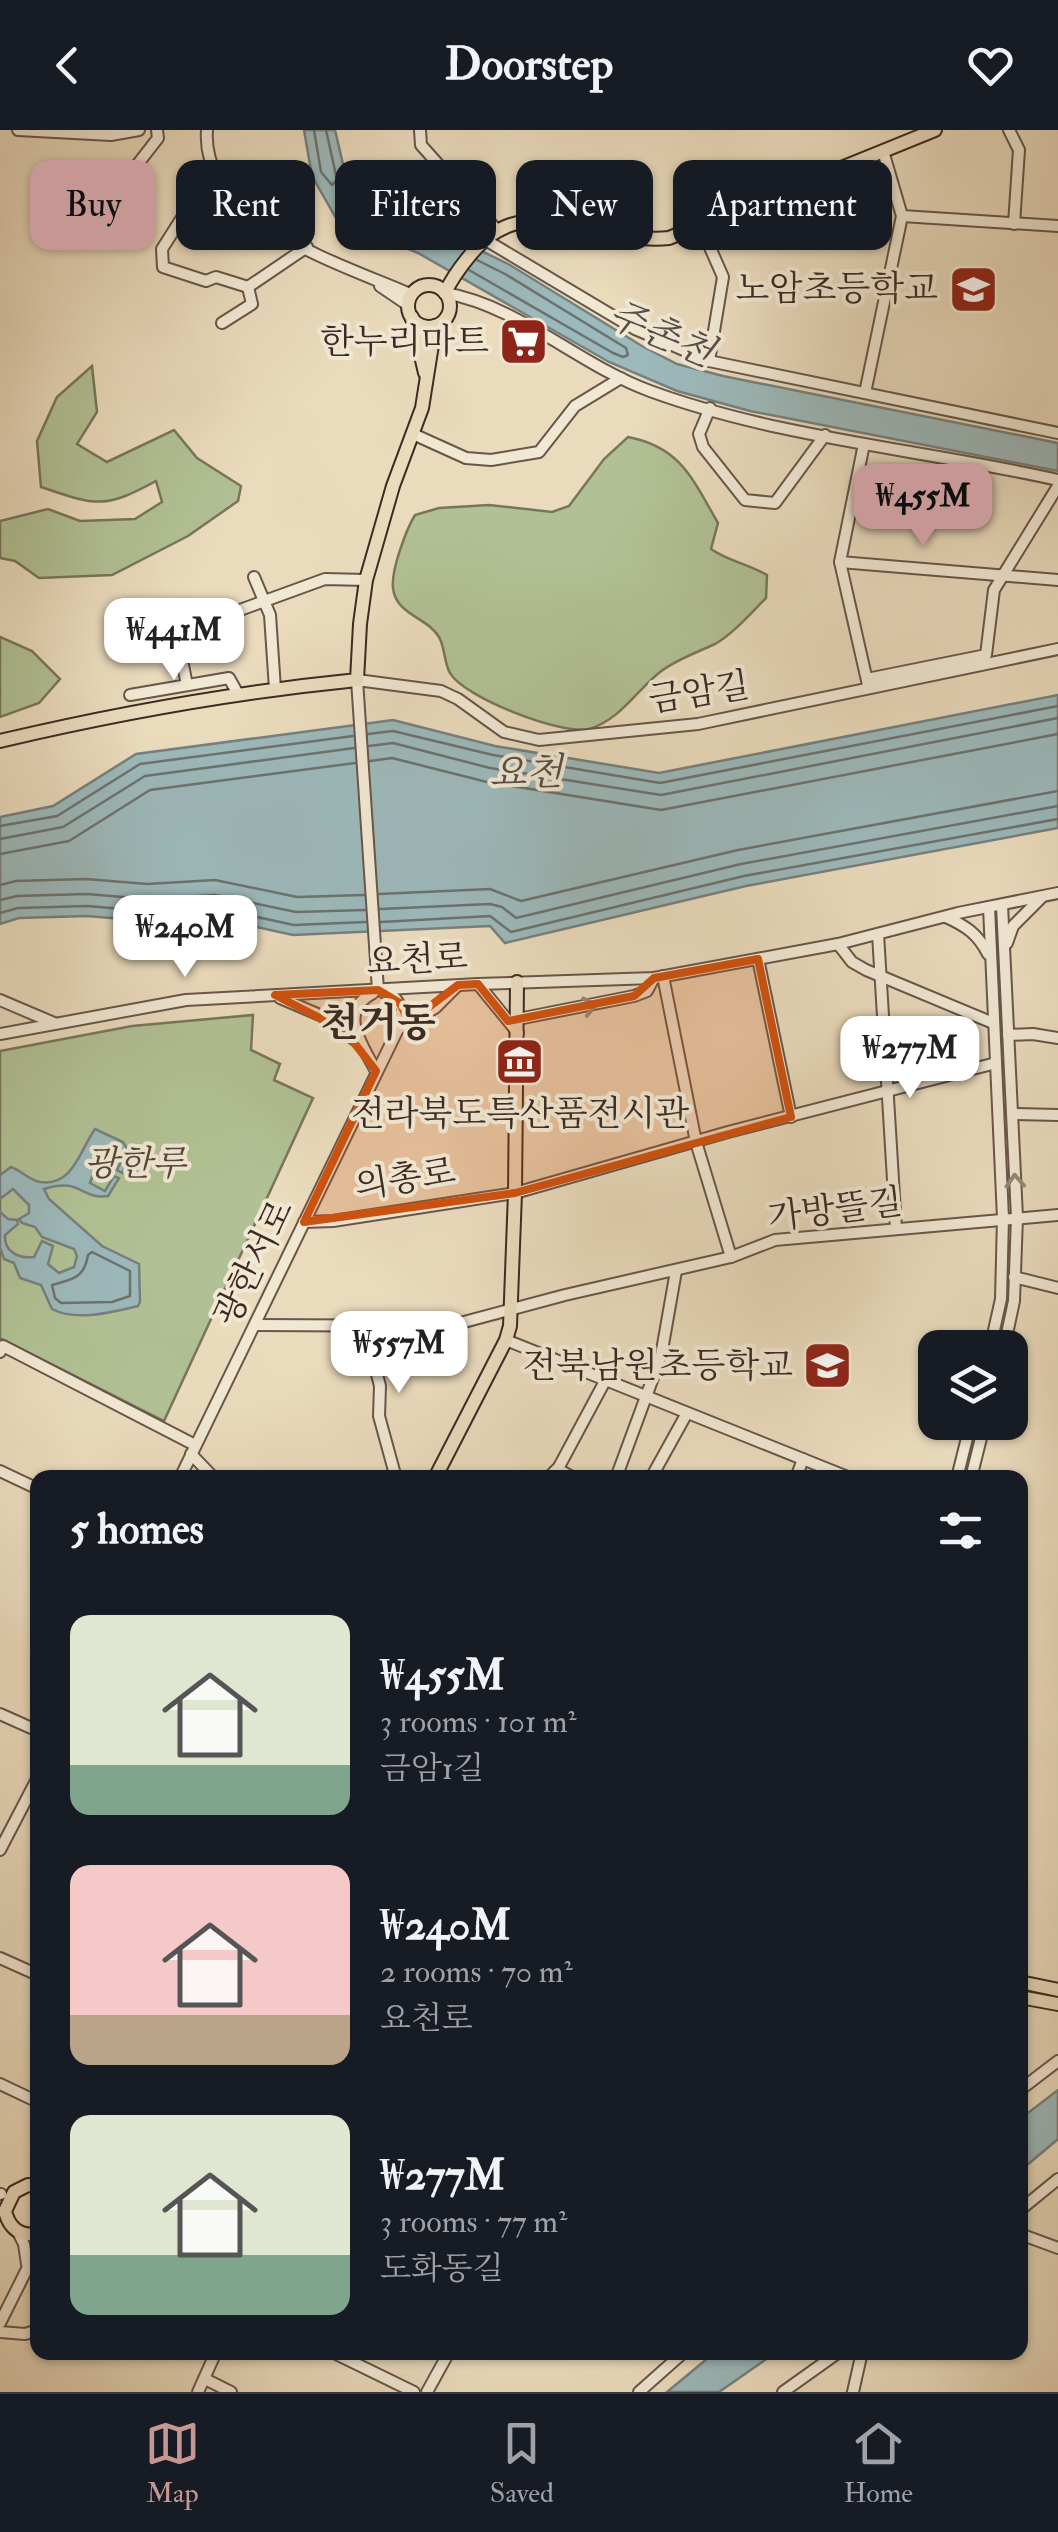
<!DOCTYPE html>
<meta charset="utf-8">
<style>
body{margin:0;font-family:"IM FELL Double Pica","Noto Serif KR",serif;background:#20242c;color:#f1f3f6;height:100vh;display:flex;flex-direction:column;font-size:38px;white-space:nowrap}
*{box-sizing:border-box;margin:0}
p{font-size:32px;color:#9ea1a6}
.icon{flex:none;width:55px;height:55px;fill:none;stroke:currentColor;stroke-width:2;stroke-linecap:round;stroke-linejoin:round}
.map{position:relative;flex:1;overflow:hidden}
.drawer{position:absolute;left:30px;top:1340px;width:998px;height:890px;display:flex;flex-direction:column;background:#171b24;border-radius:20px;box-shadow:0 2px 8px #0004}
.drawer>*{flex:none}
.hud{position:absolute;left:30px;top:30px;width:1000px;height:90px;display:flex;gap:20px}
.tools{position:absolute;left:918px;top:1200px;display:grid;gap:20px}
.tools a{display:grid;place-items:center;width:110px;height:110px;border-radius:20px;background:#171b24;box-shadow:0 2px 8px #0004;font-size:50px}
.price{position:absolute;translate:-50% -85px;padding:0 22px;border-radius:20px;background:#fff;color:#222;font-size:32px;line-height:65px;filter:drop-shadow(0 2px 5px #0008)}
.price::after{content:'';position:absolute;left:50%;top:60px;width:30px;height:22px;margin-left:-15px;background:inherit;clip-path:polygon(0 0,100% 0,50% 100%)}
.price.selected{background:#c59692;color:#111}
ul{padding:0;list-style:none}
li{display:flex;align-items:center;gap:30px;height:250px;padding:0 40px}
li span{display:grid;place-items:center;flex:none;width:280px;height:200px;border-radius:20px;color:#555}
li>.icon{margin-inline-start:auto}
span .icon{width:120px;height:120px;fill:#fffc;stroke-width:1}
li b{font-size:42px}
h2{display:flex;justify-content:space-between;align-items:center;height:120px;padding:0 40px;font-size:42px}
.tag{padding:0 35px;border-radius:20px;background:#171b24;box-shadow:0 2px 8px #0004;font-size:35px;line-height:90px}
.tag.selected{background:#c59692;color:#111}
header{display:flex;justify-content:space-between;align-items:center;height:130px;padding:0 40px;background:#171b24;font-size:45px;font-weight:700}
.menu{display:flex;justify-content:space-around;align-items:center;height:140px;border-top:2px solid #363941;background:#171b24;font-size:28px;color:#9ea1a6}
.menu a{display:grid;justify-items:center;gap:5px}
.menu .selected{color:#c59692}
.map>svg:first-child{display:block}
</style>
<header><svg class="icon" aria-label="back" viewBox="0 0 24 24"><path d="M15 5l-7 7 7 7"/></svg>Doorstep<svg class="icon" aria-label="heart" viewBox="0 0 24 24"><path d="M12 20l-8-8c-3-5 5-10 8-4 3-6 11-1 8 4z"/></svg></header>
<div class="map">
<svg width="1058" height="2262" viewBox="0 0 1058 2262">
<rect width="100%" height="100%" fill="#eadbbd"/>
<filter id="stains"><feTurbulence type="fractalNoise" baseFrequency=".002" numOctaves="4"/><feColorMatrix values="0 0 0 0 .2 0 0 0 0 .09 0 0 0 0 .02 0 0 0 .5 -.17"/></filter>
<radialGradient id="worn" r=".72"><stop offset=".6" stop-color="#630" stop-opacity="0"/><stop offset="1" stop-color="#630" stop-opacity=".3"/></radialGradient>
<g fill="#b1c195" stroke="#77765c" stroke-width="2.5">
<path d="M92,236L97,282L77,314L107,332L174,300L197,328L241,356L238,371L188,406L112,445L39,448L15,431L0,428V391L48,379L80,391L135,389L162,372L156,351C103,380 95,375 41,357L37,311L57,267Z"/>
<path d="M628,307C681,317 693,350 718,393L711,419C728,431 748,434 767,445L766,468C752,482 733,504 715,514C696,523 677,529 660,542C636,561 620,590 589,599C563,606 463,567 450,543C444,533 445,517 439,507C427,487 396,485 393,458C391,440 406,400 415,385L439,378L489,375L552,382L569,376L604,329Z"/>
<polygon points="0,507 32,521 60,549 39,573 0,587"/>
<polygon points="253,885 251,920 280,934 274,950 313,968 164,1291 0,1208 0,921 132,896"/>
</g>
<g fill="#9cb9bb" stroke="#76807e" stroke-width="2.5">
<polygon points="304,0 335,0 346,47 370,79 457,109 510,135 642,216 677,234 723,246 1058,313 1058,341 750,281 677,261 609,232 418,123 336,88 312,46"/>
<polygon points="1058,565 1058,698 746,756 505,813 490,796 293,805 215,788 146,791 87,786 19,788 0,794 0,687 53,676 136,624 393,590 495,616 659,643"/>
<path d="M95,999L123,1012L131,1025L122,1043L117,1040L124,1025L109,1016L98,1030L90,1053L105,1061L114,1046L119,1048L108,1066C81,1070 81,1047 44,1059L49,1069L102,1116L139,1134L140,1172L138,1176C112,1182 76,1192 52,1179L41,1155L20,1148L14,1133L4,1129L0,1118V1082L8,1089L17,1090L18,1094L5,1105C4,1122 19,1129 34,1127L42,1111L53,1116L48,1134L59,1143L74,1137L77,1126L74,1119L42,1107L35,1097L22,1093L19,1089L29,1083V1075L13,1059L0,1069V1045L11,1037C22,1041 29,1050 40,1052C73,1057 80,1020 95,999Z"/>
<polygon points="1058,1960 1058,2009 1020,2041 1020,1989"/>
<polygon points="714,2223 775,2223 719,2262 667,2262"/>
</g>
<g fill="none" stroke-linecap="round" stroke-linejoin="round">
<g stroke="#6c726f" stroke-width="2.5">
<polyline points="314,0 321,42 332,55 337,50 326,0"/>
<polyline points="469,140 613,223 623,227 628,225 626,218 505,144 477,130"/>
<polyline points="368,604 393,601 493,625 660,653 1058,576"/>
<polyline points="369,616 393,613 490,638 661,665 1058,588"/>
<polyline points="370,631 392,628 487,652 661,680 1058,604"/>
<polyline points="0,696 57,686 140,634 353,606"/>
<polyline points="0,709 63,697 145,646 354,618"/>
<polyline points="0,724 69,711 150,660 355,633"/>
<polyline points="0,755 16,751 86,749 147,754 215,750 297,767 364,765"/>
<polyline points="379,764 490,759 521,771 738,720 1058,661"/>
<polyline points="0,770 17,766 87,764 147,769 215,765 296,782 365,780"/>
<polyline points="380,779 490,774 502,777 516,788 741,734 1058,676"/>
<polyline points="0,783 18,778 87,776 147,781 215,778 294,795 366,792"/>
<polyline points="381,792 490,786 511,802 744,746 1058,689"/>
<path d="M92,1122L130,1141V1166L112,1172L61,1173L55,1168L52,1155C72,1149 84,1149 88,1125Z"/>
</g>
<defs>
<g id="minor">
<polyline points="18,0 111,5 139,0"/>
<path d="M207,0C200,93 345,135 412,165"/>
<polyline points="420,0 421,15 496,99"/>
<polyline points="1009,0 1019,20 1014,94"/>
<polyline points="123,53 158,8 157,0"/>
<polyline points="224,58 190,75 162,119 163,137 206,151 216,147 248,157"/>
<polyline points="902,86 1058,96"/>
<polyline points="701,97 723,147 709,231"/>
<polyline points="484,109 635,199 709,231 1058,303"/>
<polyline points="380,156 408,175"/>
<path d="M445,163C519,176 579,235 650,261C778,308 925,320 1058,350"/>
<polyline points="222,193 252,174 248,157 307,117"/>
<polyline points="865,263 902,86 883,21"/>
<polyline points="710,278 699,304 703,317 745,370 775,373 825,305"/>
<polyline points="413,304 466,328 491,330 539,322 575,276 621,248"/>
<polyline points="864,314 840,432 868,555"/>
<polyline points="840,432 1058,450"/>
<polyline points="254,447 270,485 275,559"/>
<polyline points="155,483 161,505 180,520 187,555"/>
<polyline points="180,520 240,480 325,449 366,450"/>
<polyline points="867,549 986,525 994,460 1058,356"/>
<polyline points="130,565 229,548 238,564"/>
<polyline points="1002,775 1017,1087 1014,1171 1004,1218"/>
<polyline points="989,777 1003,1088 1001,1169 990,1218"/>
<path d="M946,787C966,796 978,804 988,824"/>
<polyline points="878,804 896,1099"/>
<polyline points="1007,813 1013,796 1041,768"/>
<polyline points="838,814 852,832 866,840 993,893"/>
<polyline points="758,829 791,987"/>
<polyline points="663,846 696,1012 731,1127"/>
<polyline points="478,854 518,903"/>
<polyline points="378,860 357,550 441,561 458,569 504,602 539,610 698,594 1058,519"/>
<path d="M373,863C337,882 362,914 376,941"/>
<polyline points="280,868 322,886 362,915"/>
<polyline points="0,870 54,893"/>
<polyline points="518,889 634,866 647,861 654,848"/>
<polyline points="398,899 435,878 457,856"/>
<polyline points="0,904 186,870 478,854 654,848 838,814 958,783 1058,763"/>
<polyline points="1008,905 1033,904 1058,908"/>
<polyline points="1012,984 1058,985"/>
<polyline points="304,1092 333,1091 515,1063 728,1002 996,933"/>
<polyline points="1014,1147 1058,1158"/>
<polyline points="255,1195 449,1196 565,1165 731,1127 775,1110 1058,1085"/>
<polyline points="365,1198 380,1256 379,1286 396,1348"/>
<polyline points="506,1210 850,1348"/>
<polyline points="0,1222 3,1216 195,1315"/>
<polyline points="191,1324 214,1348"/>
<polyline points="0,1341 38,1359"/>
<polyline points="552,1344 557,1339 574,1348"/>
<polyline points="180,1348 398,899 402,878 395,868 383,862"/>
<polyline points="553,1348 605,1251"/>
<polyline points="616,1348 661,1226 676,1141"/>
<polyline points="651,1348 687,1283"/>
<polyline points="796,1348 803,1329"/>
<polyline points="957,1348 971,1292"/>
<polyline points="971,1348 985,1292"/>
<polyline points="0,1584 38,1601"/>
<polyline points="0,1720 38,1647"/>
<polyline points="0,1828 38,1845"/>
<polyline points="0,1954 38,1972"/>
<polyline points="1020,1960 1058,1931"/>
<polyline points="0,2064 1,2064"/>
<polyline points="1020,2080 1058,2049"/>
<polyline points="18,2102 24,2114 27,2134"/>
<polyline points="1020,2104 1058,2118"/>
<polyline points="0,2193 38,2117"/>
<polyline points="0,2202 25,2204 38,2200"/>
<polyline points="332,2222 414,2262"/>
<polyline points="205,2249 231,2262"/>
<polyline points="198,2262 216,2222"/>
<polyline points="427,2262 449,2222"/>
<polyline points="639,2262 684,2222"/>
<polyline points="783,2262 839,2222"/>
<polyline points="853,2262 862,2222"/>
</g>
<g id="major">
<circle cx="429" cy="176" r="21"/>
<path d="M445,163C452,148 461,136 471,124C528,54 598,116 669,108L935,0"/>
<polyline points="412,187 425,243"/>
<path d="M0,611C118,583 237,562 357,550L360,494L366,450L393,356L422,278L435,196"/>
<polyline points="435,1348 506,1210 510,1196 515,1063 517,852"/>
<polyline points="1020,1852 1058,1860"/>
<polyline points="1020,1867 1058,1874"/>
<path d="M38,2056L28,2055L14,2062L5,2081C9,2098 20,2107 38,2104"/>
</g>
</defs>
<use href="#minor" stroke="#68564a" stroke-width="14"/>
<use href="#major" stroke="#3d2a23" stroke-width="16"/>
<use href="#minor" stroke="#f1e8d4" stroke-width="10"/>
<use href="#major" stroke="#eadbbd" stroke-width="12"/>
</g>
<defs><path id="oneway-chevron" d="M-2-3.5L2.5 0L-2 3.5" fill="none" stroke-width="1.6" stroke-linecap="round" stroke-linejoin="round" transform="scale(2.5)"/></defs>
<g stroke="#97897c">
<use href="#oneway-chevron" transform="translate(590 876) rotate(-12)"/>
<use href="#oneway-chevron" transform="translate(1015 1051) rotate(-93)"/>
</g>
<path fill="#ce520f" fill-opacity="0.2" stroke="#ce520f" stroke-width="8" stroke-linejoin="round" d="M758,829L791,987L515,1063L304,1092L376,941L345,901L275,865L378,860L400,873L409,892L458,855L478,854L508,891L634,866L654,848Z"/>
<defs>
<symbol id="school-square" viewBox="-11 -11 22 22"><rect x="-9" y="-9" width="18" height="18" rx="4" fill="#8f2418" stroke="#f1e8d4"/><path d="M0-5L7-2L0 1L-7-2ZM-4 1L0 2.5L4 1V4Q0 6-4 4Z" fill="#fff"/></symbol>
<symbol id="supermarket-square" viewBox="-11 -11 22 22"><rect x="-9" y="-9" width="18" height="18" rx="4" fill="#8f2418" stroke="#f1e8d4"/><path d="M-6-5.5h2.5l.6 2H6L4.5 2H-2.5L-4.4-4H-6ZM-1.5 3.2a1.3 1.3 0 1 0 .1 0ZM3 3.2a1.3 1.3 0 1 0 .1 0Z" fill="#fff"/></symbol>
<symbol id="museum-square" viewBox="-11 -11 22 22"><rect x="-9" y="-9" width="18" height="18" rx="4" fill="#8f2418" stroke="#f1e8d4"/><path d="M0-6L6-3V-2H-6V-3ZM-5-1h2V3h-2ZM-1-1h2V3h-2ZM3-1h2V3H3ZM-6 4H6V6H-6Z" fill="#fff"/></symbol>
</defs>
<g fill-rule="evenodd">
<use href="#school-square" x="946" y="132" width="55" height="55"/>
<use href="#supermarket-square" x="496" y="184" width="55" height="55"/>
<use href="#museum-square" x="492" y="904" width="55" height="55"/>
<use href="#school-square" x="800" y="1208" width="55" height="55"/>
</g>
<g text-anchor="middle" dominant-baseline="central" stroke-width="8" stroke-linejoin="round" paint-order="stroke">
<g font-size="35" fill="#3d2a23" stroke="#f1e8d4" text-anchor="end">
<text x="938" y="159">노암초등학교</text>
<text x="489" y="212">한누리마트</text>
<text x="520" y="984" text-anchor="middle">전라북도특산품전시관</text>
<text x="793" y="1236">전북남원초등학교</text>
</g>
<g font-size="35" fill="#3d2a23" stroke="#f1e8d4">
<text transform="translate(699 563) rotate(-9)">금암길</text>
<text transform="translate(417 830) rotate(-3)">요천로</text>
<text transform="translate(405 1049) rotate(-9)">의총로</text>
<text transform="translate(835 1080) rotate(-7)">가방뜰길</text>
<text transform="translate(254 1133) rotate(-64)">광한서로</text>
</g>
<g font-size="35" font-style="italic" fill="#54483a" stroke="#f1e8d4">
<text x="135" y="1034">광한루</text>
</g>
<g font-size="38" font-style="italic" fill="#554e49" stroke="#f1e8d4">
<text transform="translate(661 204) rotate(23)">주촌천</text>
<text transform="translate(526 643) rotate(-1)">요천</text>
</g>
<g font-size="40" font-weight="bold" fill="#3d2a23" stroke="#f1e8d4">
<text x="378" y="893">천거동</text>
</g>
</g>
<rect width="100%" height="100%" filter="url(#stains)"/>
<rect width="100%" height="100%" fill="url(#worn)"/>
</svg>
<div class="tools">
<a><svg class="icon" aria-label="layers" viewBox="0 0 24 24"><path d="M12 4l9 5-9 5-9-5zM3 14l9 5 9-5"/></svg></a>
</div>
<b class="price selected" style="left:923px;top:419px">₩455M</b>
<b class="price" style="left:174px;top:553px">₩441M</b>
<b class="price" style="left:185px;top:850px">₩240M</b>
<b class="price" style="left:910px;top:971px">₩277M</b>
<b class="price" style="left:399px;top:1266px">₩557M</b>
<div class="hud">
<a class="tag selected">Buy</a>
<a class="tag">Rent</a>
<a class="tag">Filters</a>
<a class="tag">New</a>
<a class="tag">Apartment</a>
</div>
<section class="drawer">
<h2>5 homes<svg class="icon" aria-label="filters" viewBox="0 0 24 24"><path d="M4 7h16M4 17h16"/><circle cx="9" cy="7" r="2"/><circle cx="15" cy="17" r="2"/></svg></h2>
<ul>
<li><span style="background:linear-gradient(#dfe7d0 75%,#7fa58c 0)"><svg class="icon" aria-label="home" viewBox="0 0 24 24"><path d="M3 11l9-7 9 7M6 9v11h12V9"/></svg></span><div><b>₩455M</b><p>3 rooms · 101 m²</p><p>금암1길</p></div></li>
<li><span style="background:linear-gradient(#f6c9c9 75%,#b9a48a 0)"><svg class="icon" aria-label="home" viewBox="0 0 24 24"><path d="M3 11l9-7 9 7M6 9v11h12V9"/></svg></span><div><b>₩240M</b><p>2 rooms · 70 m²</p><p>요천로</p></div></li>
<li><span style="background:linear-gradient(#dfe7d0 70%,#7fa58c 0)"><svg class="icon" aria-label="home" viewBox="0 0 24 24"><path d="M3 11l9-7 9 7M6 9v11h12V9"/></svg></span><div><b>₩277M</b><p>3 rooms · 77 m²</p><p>도화동길</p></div></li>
</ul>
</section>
</div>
<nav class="menu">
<a class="selected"><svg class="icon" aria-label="map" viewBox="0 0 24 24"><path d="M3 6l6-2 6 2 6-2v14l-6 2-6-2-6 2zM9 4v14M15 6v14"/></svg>Map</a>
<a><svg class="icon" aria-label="saved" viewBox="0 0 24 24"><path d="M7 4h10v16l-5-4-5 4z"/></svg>Saved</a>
<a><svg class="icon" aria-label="home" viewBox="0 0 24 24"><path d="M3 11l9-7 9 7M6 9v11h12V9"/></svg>Home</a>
</nav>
